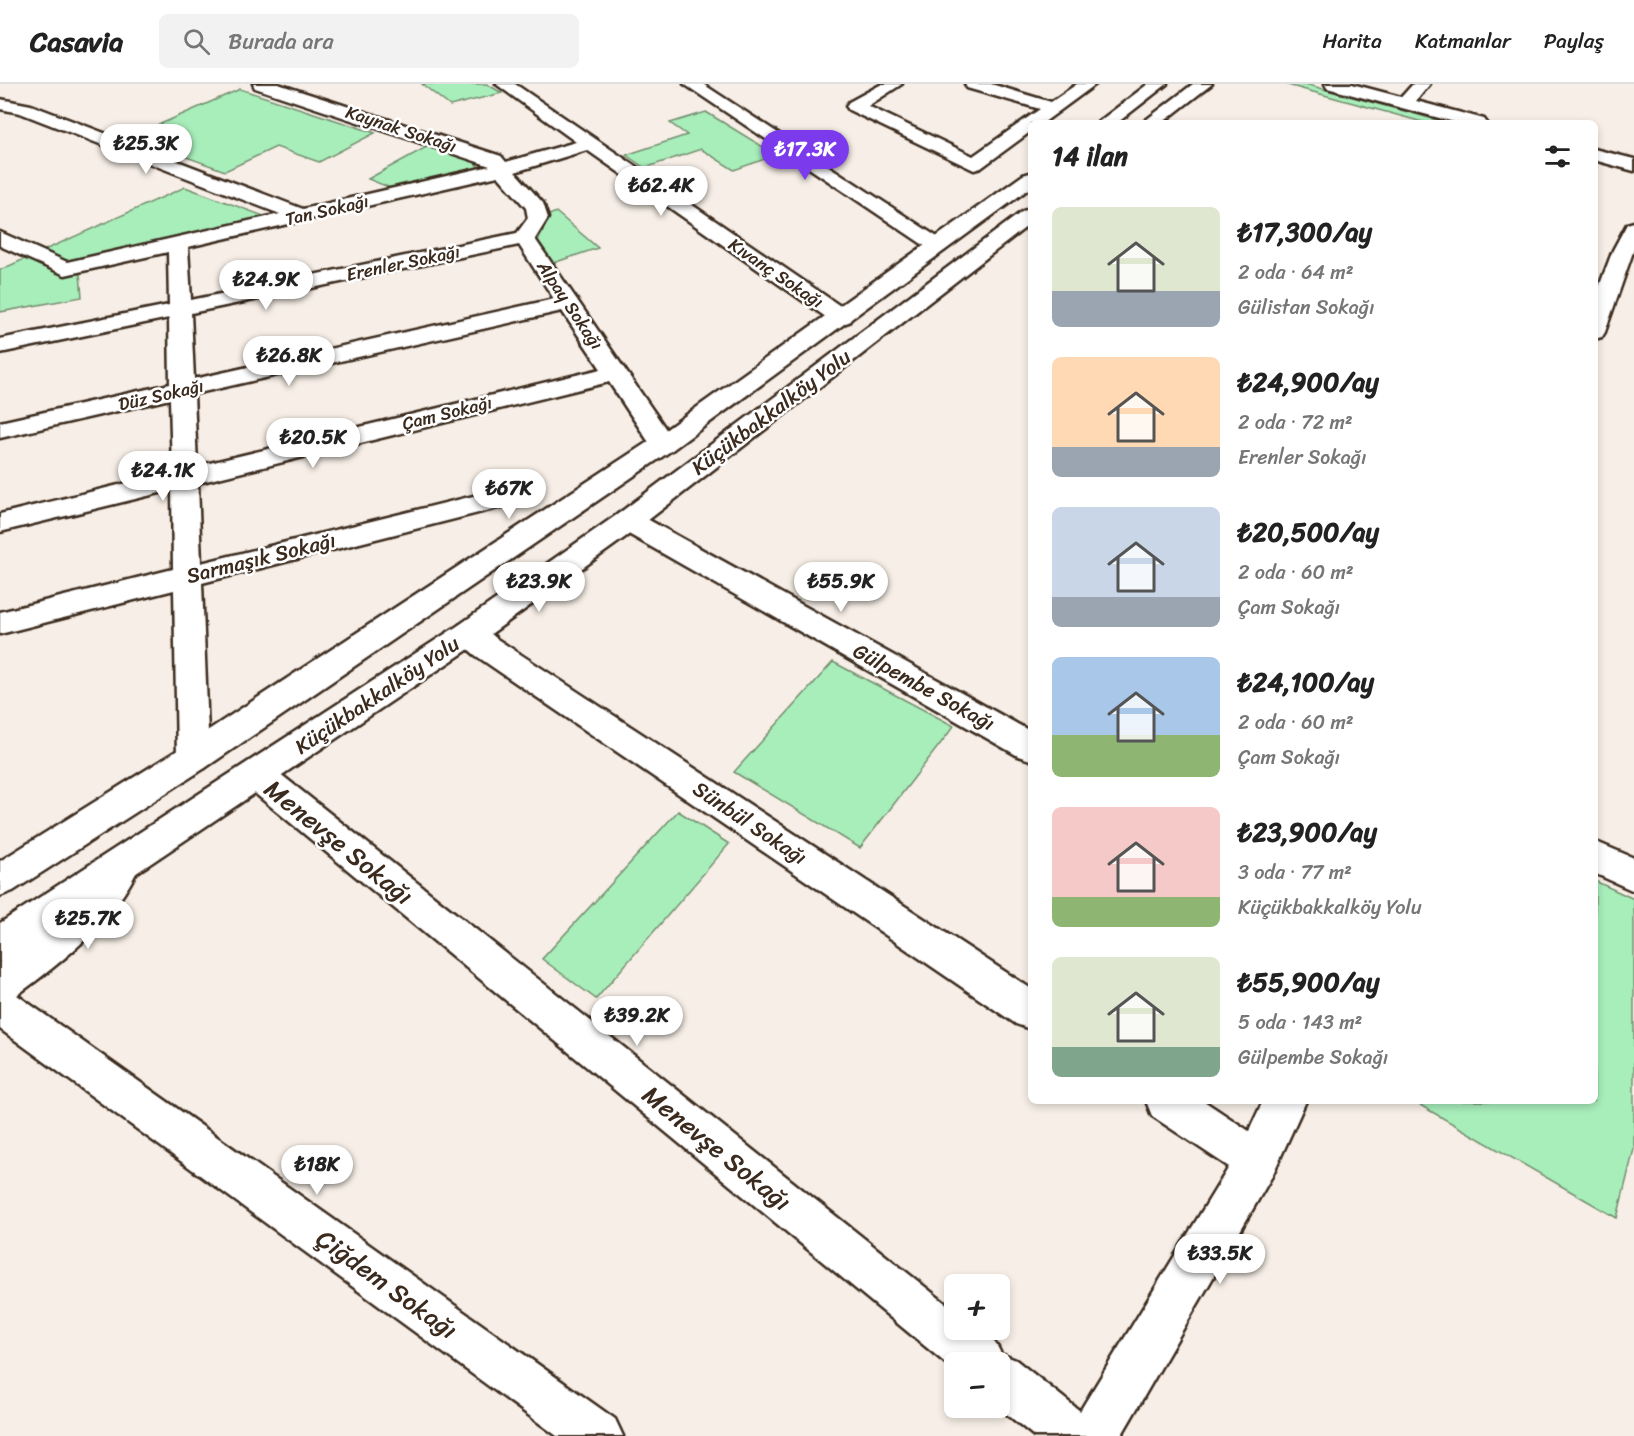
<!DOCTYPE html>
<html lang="tr">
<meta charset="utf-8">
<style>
body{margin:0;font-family:Sriracha,sans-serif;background:#f2f2f2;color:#222;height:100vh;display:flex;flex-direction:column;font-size:22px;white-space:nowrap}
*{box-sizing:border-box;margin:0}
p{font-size:20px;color:#767676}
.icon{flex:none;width:33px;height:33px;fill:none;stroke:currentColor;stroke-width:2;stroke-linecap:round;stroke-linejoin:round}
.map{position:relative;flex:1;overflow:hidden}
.panel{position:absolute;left:1028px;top:36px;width:570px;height:984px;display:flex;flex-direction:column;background:#fff;border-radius:9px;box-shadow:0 3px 9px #0003}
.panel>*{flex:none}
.fabs{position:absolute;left:944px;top:1190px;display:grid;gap:12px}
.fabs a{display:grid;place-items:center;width:66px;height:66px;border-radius:9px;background:#fff;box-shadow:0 3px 9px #0003;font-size:30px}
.price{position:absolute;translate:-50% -51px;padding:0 14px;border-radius:21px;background:#fff;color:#222;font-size:20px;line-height:39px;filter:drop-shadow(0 2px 3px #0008)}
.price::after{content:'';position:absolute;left:50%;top:36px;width:18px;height:14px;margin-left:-9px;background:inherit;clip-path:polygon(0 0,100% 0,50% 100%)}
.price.active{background:#7c3aed;color:#fff}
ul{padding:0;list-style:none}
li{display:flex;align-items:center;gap:18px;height:150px;padding:0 24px}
li span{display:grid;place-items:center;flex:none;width:168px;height:120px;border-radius:9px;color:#555}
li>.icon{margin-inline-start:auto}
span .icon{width:72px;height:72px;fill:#fffc;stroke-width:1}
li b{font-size:26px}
h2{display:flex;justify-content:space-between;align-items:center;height:72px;padding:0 24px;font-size:26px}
header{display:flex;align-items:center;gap:36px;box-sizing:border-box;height:84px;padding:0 30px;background:#fff;border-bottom:2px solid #e0e0e0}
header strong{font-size:28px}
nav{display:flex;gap:33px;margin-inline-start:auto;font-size:21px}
.search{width:420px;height:54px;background:#f2f2f2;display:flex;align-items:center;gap:15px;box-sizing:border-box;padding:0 21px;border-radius:9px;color:#767676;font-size:22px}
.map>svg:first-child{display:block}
</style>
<header>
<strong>Casavia</strong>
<div class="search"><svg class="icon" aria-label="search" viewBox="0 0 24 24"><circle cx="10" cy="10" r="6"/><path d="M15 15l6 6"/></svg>Burada ara</div>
<nav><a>Harita</a><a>Katmanlar</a><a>Paylaş</a></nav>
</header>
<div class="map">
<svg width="1634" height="1352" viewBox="0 0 1634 1352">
<rect width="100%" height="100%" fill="#f7efe7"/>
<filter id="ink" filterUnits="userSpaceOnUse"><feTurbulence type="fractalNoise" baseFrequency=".0167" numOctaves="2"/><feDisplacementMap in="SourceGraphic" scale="12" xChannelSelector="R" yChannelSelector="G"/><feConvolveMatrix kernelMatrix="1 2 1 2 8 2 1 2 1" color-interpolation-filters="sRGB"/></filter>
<g filter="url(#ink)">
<g fill="#a8eebb" stroke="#728c6c" stroke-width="1.5">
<polygon points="422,0 487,0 502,9 450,22"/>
<polygon points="1284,0 1305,0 1448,39 1426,39"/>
<polygon points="240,5 375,49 319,78 276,63 225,87 131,53"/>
<polygon points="706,28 776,71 734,86 701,65 645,84 626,71 687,51 670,39"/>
<polygon points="430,61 472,76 482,86 393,105 368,95"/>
<polygon points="185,103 269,134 79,178 82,213 0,228 0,186"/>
<polygon points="556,128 598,164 553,179 538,157 549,131"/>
<polygon points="833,578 954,642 860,764 734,688"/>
<polygon points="678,727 729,760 596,915 542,875"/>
<polygon points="1595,797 1634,815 1634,1065 1617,1134 1413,1017 1594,1017"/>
</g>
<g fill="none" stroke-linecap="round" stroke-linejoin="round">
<defs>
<g id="lane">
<polygon points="882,0 902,0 868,22 973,72 1040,25 967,4 965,0 991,0 1051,18 1077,0 1096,0 1043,39 1030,39 1030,48 981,84 974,86 849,26 846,22 849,18"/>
<polygon points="1413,0 1430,0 1411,23 1399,23 1396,19"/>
</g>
<g id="street">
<path d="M253,0H278L501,72L506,78L576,58L496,0H515L849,228L852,233L849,238L841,240L833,238L587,66L515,88L543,119L548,134L535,155L676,360L672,366L663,368L654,366L609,298L198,399L201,479L522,400L531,403L535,409L531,415L522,418L202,499L209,674L205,684L193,688L181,684L177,674L174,506L0,550V528L173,485L172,406L0,448V430L172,388L170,315L0,354V338L170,300L169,234L0,269V255L169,221L168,168L65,191L0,162V148L67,178L280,130L20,29L0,25V15L31,21L303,125L490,82L255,4ZM498,92L526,124L528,134L517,149L191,216L188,163ZM519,161L554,215L194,295L191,229ZM562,227L601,285L197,382L194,310Z"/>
<polygon points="684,0 703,0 945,158 948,162 945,166 938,168 931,166"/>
<polygon points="1634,138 1634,165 1605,248 1602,253 1594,255 1594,216 1613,166 1627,140"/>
<polygon points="628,428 638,430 1030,647 1030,676 1018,672 618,444 614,437 618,430"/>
<polygon points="470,538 481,541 497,555 1030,904 1030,945 1016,940 475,571 459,557 455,549 459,541"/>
<path d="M257,677L269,681L954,1226V1245C976,1245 992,1247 1001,1270L1016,1276L1080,1327L1229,1083L1152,1032L1146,1017H1204L1249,1047L1263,1017H1306L1272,1092L1121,1352H1034L998,1323L999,1278H954V1286L245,701L240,691L245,681Z"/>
<polygon points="1594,757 1634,774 1634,807 1594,789"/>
<path d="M122,765L135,770L140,781C114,837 65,876 17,911L615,1335L623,1352H557L0,945V878C24,861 49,843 69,822C87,804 97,774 122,765Z"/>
</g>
<g id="secondary">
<polygon points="1148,0 1167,0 1117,39 1097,39"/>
<polygon points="1193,0 1212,0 1162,39 1142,39"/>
<polygon points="1325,0 1352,0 1484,35 1487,39 1458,39 1327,4"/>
<polygon points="1594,65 1634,75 1634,87 1594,76"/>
<polygon points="1030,89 1030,104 672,366 205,684 13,807 0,812 0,777 181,664 654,354 1023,91"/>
<polygon points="1030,125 1030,140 638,444 481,557 13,872 0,878 0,839 459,541 618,430 1023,127"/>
</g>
</defs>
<use href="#lane" stroke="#3b2a1e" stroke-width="5"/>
<use href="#street" stroke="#3b2a1e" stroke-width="5"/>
<use href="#secondary" stroke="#3b2a1e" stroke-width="5"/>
<use href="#lane" fill="#fff" fill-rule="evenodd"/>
<use href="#street" fill="#fff" fill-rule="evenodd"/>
<use href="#secondary" fill="#fff" fill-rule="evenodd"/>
</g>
</g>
<g text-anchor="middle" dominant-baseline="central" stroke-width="5" stroke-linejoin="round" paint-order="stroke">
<g font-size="18" fill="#3b2a1e" stroke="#fff">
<text transform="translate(401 45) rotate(18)">Kaynak Sokağı</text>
<text transform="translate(327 126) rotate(-13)">Tan Sokağı</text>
<text transform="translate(403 179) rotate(-12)">Erenler Sokağı</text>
<text transform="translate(776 189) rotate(34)">Kıvanç Sokağı</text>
<text transform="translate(570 221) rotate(56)">Alpay Sokağı</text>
<text transform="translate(161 311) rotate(-13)">Düz Sokağı</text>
<text transform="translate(447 329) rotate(-14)">Çam Sokağı</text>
</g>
<g font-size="21" fill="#3b2a1e" stroke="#fff">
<text transform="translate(771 328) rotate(-37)">Küçükbakkalköy Yolu</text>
<text transform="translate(261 474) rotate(-14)">Sarmaşık Sokağı</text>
<text transform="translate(924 603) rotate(29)">Gülpembe Sokağı</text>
<text transform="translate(377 611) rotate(-34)">Küçükbakkalköy Yolu</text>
<text transform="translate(750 739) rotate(34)">Sünbül Sokağı</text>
</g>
<g font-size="26" fill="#3b2a1e" stroke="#fff">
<text transform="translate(339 758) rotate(39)">Menevşe Sokağı</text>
<text transform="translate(717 1064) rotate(39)">Menevşe Sokağı</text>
<text transform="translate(387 1200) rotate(36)">Çiğdem Sokağı</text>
</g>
</g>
</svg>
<div class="fabs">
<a>+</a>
<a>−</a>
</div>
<b class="price" style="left:146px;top:91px">₺25.3K</b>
<b class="price active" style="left:805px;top:97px">₺17.3K</b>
<b class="price" style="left:661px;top:133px">₺62.4K</b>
<b class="price" style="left:266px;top:227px">₺24.9K</b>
<b class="price" style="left:289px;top:303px">₺26.8K</b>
<b class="price" style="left:313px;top:385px">₺20.5K</b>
<b class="price" style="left:163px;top:418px">₺24.1K</b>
<b class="price" style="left:509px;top:436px">₺67K</b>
<b class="price" style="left:539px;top:529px">₺23.9K</b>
<b class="price" style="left:841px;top:529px">₺55.9K</b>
<b class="price" style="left:88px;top:866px">₺25.7K</b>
<b class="price" style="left:637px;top:963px">₺39.2K</b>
<b class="price" style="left:317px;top:1112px">₺18K</b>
<b class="price" style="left:1220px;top:1201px">₺33.5K</b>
<section class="panel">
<h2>14 ilan<svg class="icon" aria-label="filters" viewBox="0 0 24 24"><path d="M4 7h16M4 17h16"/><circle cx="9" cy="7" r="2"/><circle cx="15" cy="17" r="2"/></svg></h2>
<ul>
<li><span style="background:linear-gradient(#dfe7d0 70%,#9aa5b1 0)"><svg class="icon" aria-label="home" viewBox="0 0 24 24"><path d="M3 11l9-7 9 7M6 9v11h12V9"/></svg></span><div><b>₺17,300/ay</b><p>2 oda · 64 m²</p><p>Gülistan Sokağı</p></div></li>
<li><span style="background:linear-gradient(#ffd9b3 75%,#9aa5b1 0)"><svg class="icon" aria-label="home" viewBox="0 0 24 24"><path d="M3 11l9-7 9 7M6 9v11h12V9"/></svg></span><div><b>₺24,900/ay</b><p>2 oda · 72 m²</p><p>Erenler Sokağı</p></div></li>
<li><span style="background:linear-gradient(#c9d6e8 75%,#9aa5b1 0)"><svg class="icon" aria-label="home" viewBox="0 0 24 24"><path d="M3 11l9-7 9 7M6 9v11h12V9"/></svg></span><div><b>₺20,500/ay</b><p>2 oda · 60 m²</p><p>Çam Sokağı</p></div></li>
<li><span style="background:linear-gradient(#a9c7e8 65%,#8fb573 0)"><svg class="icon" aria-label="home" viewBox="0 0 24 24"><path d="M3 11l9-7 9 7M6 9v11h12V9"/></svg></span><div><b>₺24,100/ay</b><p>2 oda · 60 m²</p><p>Çam Sokağı</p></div></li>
<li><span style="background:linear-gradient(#f6c9c9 75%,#8fb573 0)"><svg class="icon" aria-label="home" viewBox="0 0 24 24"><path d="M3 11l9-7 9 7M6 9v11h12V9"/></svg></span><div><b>₺23,900/ay</b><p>3 oda · 77 m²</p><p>Küçükbakkalköy Yolu</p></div></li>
<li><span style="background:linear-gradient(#dfe7d0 75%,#7fa58c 0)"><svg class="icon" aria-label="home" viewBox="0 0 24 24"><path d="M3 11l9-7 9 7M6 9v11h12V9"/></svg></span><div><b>₺55,900/ay</b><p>5 oda · 143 m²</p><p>Gülpembe Sokağı</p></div></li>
</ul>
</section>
</div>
